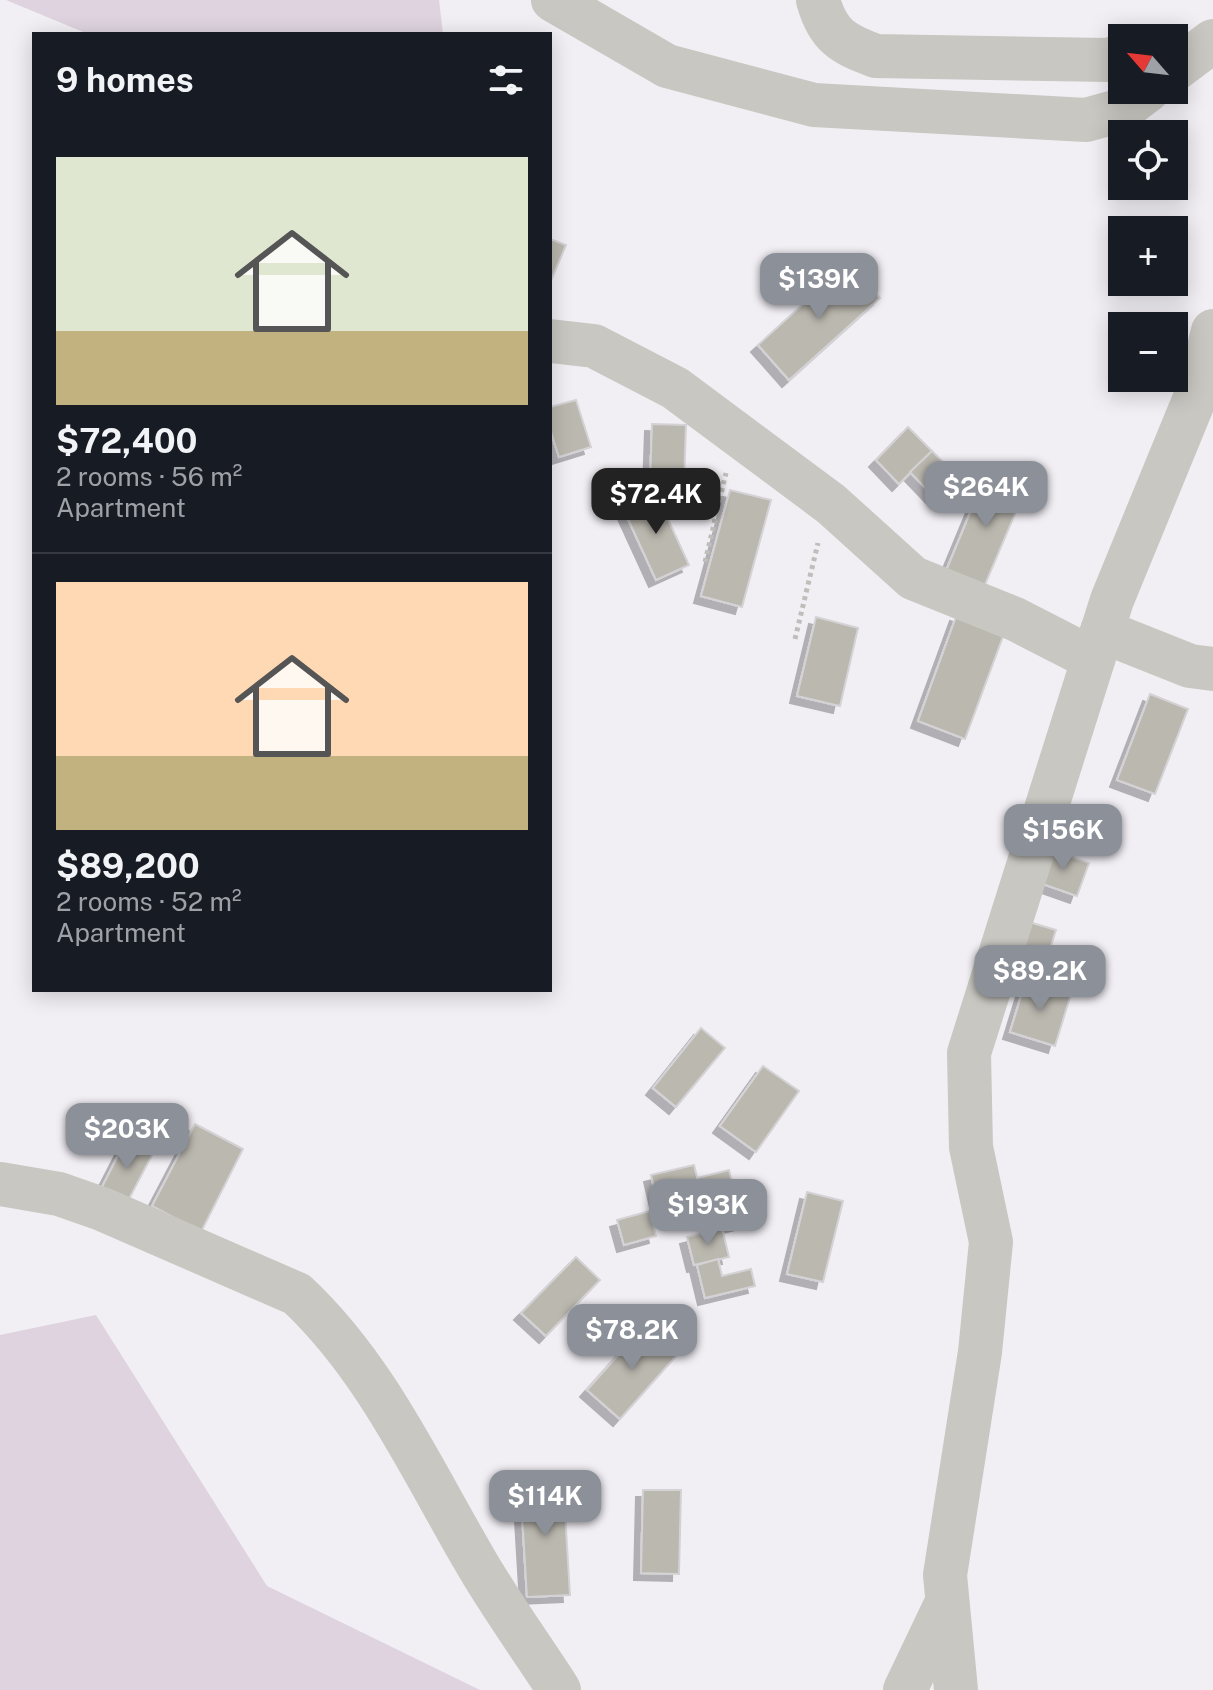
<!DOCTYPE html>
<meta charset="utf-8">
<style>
body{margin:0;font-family:"Public Sans",sans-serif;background:#242831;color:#f1f3f6;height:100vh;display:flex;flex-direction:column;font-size:30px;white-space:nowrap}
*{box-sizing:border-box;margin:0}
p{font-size:26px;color:#9ea1a6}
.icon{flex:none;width:44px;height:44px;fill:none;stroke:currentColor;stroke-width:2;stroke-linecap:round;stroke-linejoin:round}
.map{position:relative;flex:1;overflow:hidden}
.details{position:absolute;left:32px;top:32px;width:520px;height:960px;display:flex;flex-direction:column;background:#171b24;border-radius:0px;box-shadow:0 4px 20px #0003}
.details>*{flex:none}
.needle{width:52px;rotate:298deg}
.buttons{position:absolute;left:1108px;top:24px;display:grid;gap:16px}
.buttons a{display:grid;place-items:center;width:80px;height:80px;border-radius:0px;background:#171b24;box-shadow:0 4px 20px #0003;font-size:40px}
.price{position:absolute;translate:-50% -68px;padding:0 18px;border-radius:16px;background:#8c9099;color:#fff;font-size:26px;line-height:52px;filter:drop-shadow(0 2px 4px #0008)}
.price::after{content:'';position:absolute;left:50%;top:48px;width:24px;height:18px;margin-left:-12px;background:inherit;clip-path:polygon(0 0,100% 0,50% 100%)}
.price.selected{background:#222;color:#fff}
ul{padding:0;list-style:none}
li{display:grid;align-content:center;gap:16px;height:424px;padding:0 24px}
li+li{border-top:2px solid #363941}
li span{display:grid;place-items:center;height:248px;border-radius:0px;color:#555}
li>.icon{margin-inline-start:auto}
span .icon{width:144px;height:144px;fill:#fffc;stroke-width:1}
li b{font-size:34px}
h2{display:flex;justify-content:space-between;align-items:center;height:96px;padding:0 24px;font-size:34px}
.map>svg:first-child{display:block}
</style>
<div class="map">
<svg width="1213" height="1690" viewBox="0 0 1213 1690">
<defs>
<filter id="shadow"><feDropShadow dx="-7" dy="7" stdDeviation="0" flood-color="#0004"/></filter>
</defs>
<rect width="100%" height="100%" fill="#f1eff4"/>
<g fill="#ded3de">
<polygon points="6,0 439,0 443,34 88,34"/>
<polygon points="96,1315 267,1586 480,1690 0,1690 0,1335"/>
</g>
<g fill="#bbb8af" stroke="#d4d2d5" stroke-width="2" filter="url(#shadow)">
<polygon points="550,239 566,245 550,283"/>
<polygon points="848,263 880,298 789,380 758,345"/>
<polygon points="576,400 591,447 559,457 550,429 550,407"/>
<polygon points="652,424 686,425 684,483 650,483"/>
<polygon points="908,427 932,451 899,484 876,460"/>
<polygon points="932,451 957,476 935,498 910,472"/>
<polygon points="987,472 1026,488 984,587 946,571"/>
<polygon points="730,490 771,500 742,607 701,596"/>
<polygon points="656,493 689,565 656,580 623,508"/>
<polygon points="957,614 1005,631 965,739 918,721"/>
<polygon points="816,617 858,628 840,706 797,696"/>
<polygon points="1150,694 1188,709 1155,794 1117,780"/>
<polygon points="1048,849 1089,863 1077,896 1037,882"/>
<polygon points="1022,920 1056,930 1042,974 1008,963"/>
<polygon points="1026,980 1071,994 1055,1046 1010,1032"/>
<polygon points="701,1028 725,1048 676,1107 653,1088"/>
<polygon points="763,1066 799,1091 756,1152 720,1126"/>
<polygon points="195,1124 243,1149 201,1232 152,1206"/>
<polygon points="125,1142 152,1155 128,1201 102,1187"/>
<polygon points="694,1165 703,1202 660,1213 651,1175"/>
<polygon points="729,1170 742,1223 710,1231 697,1178"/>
<polygon points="807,1192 843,1201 823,1282 787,1274"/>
<polygon points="650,1211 656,1236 624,1245 617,1220"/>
<polygon points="722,1228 729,1257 694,1265 687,1237"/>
<polygon points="576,1257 600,1280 546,1336 521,1313"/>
<polygon points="718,1259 722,1276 751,1269 755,1286 705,1298 697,1265"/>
<polygon points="644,1326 677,1355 620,1419 587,1390"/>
<polygon points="563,1479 570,1595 527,1597 520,1481"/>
<polygon points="643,1490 681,1490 679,1574 641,1573"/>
</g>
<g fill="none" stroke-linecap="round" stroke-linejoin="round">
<g stroke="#bfbeba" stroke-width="5" stroke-dasharray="4 4" stroke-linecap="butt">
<polyline points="705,562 726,473"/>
<polyline points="795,639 818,543"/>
</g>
<g stroke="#c9c7c1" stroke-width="44">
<polyline points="553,0 667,66 814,105 1086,120 1122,110 1148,90"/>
<path d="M818,0C828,36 843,44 876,56L1108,60L1122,56"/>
<polyline points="1174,70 1213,41"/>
<polyline points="550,341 594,346 675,388 831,504 913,578 1015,619 1093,659"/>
<polyline points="1102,631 1190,666 1213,669"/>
<path d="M0,1184L59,1194L102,1209L297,1294C375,1367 420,1466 473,1557C499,1603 531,1646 559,1690"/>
<polyline points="905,1690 947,1602"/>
<polyline points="956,1690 945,1575 980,1352 991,1242 971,1147 969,1053 1112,600 1199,388 1213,331"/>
</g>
</g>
</svg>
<div class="buttons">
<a><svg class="needle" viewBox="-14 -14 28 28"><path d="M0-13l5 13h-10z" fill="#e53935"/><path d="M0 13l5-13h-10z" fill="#9ea1a6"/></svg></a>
<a><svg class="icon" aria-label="locate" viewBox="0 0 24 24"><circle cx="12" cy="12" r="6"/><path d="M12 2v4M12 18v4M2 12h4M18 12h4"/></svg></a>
<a>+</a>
<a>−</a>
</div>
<b class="price" style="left:819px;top:321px">$139K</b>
<b class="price" style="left:986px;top:529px">$264K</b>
<b class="price selected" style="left:656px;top:536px">$72.4K</b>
<b class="price" style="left:1063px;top:872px">$156K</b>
<b class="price" style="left:1040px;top:1013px">$89.2K</b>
<b class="price" style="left:127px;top:1171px">$203K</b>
<b class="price" style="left:708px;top:1247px">$193K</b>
<b class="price" style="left:632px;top:1372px">$78.2K</b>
<b class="price" style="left:545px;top:1538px">$114K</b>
<section class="details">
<h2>9 homes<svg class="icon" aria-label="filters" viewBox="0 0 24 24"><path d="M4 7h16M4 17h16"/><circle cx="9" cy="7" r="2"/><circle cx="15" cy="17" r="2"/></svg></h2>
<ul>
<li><span style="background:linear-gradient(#dfe7d0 70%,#c2b280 0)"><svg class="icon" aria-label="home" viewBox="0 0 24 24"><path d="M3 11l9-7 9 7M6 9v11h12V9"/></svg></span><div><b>$72,400</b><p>2 rooms · 56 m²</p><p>Apartment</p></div></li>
<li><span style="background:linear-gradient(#ffd9b3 70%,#c2b280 0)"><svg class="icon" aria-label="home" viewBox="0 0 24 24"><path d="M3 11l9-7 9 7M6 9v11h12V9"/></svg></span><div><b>$89,200</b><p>2 rooms · 52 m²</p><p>Apartment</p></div></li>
</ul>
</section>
</div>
